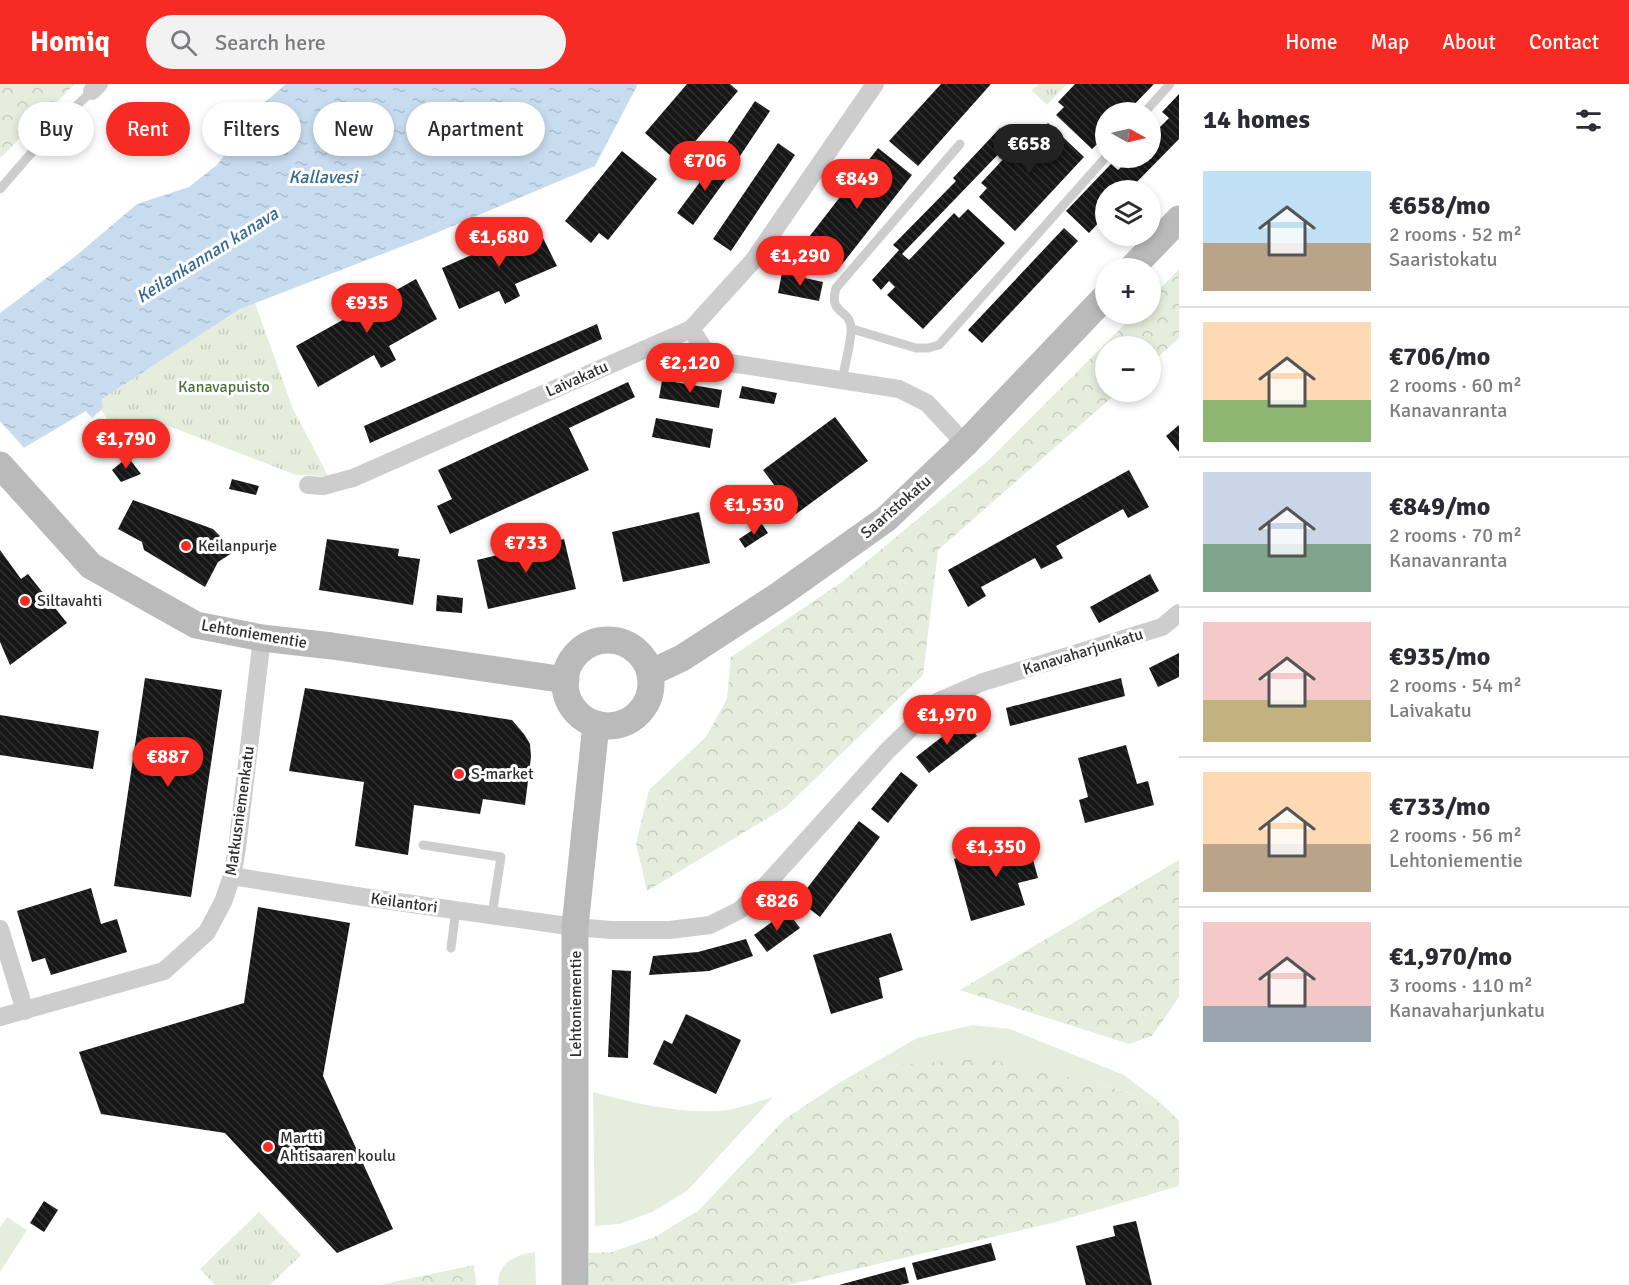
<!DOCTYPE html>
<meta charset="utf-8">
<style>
body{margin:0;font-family:Signika,sans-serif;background:#f2f2f3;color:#2b2b33;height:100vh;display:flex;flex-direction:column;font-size:22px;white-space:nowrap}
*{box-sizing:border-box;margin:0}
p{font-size:20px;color:#7c7c81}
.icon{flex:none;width:33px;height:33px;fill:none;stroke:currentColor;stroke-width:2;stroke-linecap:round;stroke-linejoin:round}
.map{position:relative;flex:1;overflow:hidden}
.side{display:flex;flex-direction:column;background:#fff;width:450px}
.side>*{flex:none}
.guide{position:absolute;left:18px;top:18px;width:570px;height:54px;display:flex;gap:12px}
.needle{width:39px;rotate:98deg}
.tools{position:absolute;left:1095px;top:18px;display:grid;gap:12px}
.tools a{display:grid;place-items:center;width:66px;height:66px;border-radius:50%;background:#fff;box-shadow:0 3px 9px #0003;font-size:30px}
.price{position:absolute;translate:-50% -51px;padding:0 14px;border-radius:21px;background:#f62b24;color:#fff;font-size:20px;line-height:39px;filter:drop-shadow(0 2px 3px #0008)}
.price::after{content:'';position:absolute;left:50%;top:36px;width:18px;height:14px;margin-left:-9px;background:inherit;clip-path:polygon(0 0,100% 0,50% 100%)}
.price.on{background:#222;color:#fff}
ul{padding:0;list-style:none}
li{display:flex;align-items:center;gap:18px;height:150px;padding:0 24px}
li+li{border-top:2px solid #e1e1e2}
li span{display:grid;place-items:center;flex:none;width:168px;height:120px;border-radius:0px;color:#555}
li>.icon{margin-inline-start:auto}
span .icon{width:72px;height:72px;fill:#fffc;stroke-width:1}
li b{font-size:26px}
h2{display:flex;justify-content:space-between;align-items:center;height:72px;padding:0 24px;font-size:26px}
.pill{padding:0 21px;border-radius:27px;background:#fff;box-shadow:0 3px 9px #0003;font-size:21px;line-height:54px}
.pill.on{background:#f62b24;color:#fff}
header{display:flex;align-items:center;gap:36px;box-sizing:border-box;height:84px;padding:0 30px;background:#f62b24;color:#fff}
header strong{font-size:28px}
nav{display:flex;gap:33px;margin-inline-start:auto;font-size:21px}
.search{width:420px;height:54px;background:#f2f2f3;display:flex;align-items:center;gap:15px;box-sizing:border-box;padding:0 21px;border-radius:33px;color:#7c7c81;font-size:22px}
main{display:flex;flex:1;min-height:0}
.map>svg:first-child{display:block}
</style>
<header>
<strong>Homiq</strong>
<div class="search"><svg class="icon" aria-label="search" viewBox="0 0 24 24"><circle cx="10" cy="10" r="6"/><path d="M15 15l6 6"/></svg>Search here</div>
<nav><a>Home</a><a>Map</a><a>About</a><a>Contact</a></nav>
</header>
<main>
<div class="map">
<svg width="1179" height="1201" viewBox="0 0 1179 1201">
<defs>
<pattern id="forest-crowns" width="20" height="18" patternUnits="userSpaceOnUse" patternTransform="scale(1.5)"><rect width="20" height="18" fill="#e5eedd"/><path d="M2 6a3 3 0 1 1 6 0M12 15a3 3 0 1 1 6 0" fill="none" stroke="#c5ccbe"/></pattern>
<pattern id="park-tufts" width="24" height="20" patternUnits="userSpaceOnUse" patternTransform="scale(1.5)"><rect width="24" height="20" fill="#e5eedd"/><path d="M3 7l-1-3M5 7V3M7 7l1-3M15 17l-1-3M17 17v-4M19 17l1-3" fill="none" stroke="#c5ccbe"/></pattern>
<pattern id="water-ripples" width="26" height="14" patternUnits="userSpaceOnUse" patternTransform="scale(1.5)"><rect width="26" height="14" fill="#c8dcf0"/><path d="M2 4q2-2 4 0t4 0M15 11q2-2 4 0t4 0" fill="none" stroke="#acbdce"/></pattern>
<pattern id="building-back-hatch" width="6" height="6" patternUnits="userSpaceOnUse" patternTransform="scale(1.5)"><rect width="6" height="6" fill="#171717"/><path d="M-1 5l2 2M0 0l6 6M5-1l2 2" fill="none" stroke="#303030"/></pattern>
</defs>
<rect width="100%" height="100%" fill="#fff"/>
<g fill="#e5eedd">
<polygon points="972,941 1010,945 1124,991 1162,1020 1100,1000 899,981 839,999 917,954"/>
<path d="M593,1008C633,1019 676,1029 718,1027C737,1026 756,1018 773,1013L687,1107L652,1128L619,1140L595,1142Z"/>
<polygon points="7,1133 27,1146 0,1188 0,1144"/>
<path d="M535,1168L536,1201H498C498,1178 515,1171 535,1168Z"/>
</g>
<g fill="url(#forest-crowns)">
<polygon points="0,0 75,0 0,74"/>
<polygon points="1179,185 1179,254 1151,279 1150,262 1106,262 1106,308 1118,308 938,466 923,591 786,723 647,807 636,759 649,706 706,653 727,615 731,573 842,498 990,375 1135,230 1150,230 1151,214"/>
<polygon points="1179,776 1179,913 1152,952 1129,960 960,906"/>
<polygon points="984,974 1100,1000 1162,1020 1179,1037 1179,1102 1052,1139 788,1201 589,1201 589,1169 612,1168 655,1153 699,1126 785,1035 839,999 899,981"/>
<polygon points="474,1181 476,1201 380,1201"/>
</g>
<g fill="url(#park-tufts)">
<polygon points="1040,0 1067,0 1047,21 1031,6"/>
<polygon points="255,219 293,325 328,392 296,391 166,341 139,343 120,354 101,326 102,315 240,225"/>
<polygon points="259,1128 301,1171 270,1201 215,1201 200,1185"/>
</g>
<polygon fill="url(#water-ripples)" points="286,0 638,0 595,82 429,152 240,225 102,315 101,326 92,334 86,327 0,378 0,229 77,171 137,120 189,103 218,80 258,24"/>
<polygon fill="#fff" points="0,337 26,366 0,381"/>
<g fill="url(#building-back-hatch)">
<polygon points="687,0 730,0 738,7 687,67 680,61 671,72 645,49"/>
<polygon points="941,0 991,0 918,82 889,57"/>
<polygon points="1075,0 1154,0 1127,28 1106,28 1106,52 1092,65 1056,31 1064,23 1058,18"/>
<polygon points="1179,10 1179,55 1129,106 1106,106 1106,131 1089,149 1066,127 1111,80 1118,86 1131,74 1150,74 1150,53 1169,34 1162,28"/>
<polygon points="755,17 770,27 738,75 723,65"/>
<polygon points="1048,39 1084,73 1015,147 979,113 987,104 981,99 1033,43 1038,49"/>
<polygon points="1000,44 1012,56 902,170 909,176 954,129 959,134 968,125 1005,159 923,245 887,211 895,203 889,197 881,206 872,196 899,166 893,161 956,97 953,94"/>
<polygon points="778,59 795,71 731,167 713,155"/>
<polygon points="878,64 912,91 836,188 802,162"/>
<polygon points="622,67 657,95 608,156 599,149 591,159 565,137"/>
<polygon points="717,75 732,87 693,141 677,129"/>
<polygon points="537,142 557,182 515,200 520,212 505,220 499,207 459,225 442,184"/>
<polygon points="1064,144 1078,157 982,259 968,246"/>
<polygon points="782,189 823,198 819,217 778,209"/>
<polygon points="416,195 437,235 389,262 396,276 381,284 374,271 318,303 296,262"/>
<polygon points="597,240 602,255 370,359 364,342"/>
<polygon points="662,296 722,306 719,324 659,314"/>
<polygon points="628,298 635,313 569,344 589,386 450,450 437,422 452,415 438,386"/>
<polygon points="742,302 777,309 774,320 739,314"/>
<polygon points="835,333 868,377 796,430 763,386"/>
<polygon points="656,334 713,345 710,364 652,353"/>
<polygon points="1179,341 1179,368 1166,352"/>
<polygon points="128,373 141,390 121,398 112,386"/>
<polygon points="1129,386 1149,423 1128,434 1123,425 1056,462 1063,474 1041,485 1035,474 981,503 986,512 968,523 948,486"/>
<polygon points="232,395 259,402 256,411 229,405"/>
<polygon points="133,416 213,445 235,467 218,478 205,503 144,466 142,458 118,445"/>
<polygon points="699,428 710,479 623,498 612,448"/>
<polygon points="762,440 768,449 745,464 739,455"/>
<polygon points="327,455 399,465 398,472 420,475 413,521 319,506"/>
<polygon points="564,455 576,505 488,525 477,476"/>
<polygon points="0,466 21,495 28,490 67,539 10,581 0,558"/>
<polygon points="1150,490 1159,507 1099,539 1090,523"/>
<polygon points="437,511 463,514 462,529 436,527"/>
<polygon points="1179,569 1179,593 1158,603 1149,584"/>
<polygon points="145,594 222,606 191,813 114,802"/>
<polygon points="1121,594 1125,612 1010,642 1006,624"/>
<polygon points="305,604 512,636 524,650 530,660 531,673 525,721 483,715 480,730 414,721 408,771 355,762 364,698 289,687"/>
<polygon points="0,631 99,647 93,685 0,671"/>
<polygon points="965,635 977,652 929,689 916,673"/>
<polygon points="1126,661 1137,700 1148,697 1154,721 1085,739 1079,716 1088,713 1078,674"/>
<polygon points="901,688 918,701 888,739 871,725"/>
<polygon points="859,737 880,753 820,833 798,816"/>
<polygon points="1027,754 1038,794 1018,799 1025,821 971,837 954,775"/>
<polygon points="91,804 101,840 117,835 127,868 51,891 45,874 32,878 17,827"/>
<polygon points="258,823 350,839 323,992 393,1145 337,1169 225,1049 101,1030 79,968 244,919"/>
<polygon points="787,827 800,844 767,868 754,851"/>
<polygon points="891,849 903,886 879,894 883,914 831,930 813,871"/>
<polygon points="746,855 753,872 709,887 649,891 653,872 698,868"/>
<polygon points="612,886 631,887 628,974 608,973"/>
<polygon points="686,930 741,956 716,1010 653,980 664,956 672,960"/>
<polygon points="44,1117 58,1126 44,1148 30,1139"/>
<polygon points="1136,1137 1152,1201 1086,1201 1076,1162 1115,1152 1113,1142"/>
<polygon points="991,1159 996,1176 917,1196 912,1179"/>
<polygon points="905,1183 909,1199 900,1201 839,1201"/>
</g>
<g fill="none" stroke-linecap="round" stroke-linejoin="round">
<g stroke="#cdcdcd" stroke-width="9">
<polyline points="1145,28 1170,0"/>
<polyline points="0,105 53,44 92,7"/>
<polyline points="852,245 916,264 928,264 939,261 1106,73"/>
<path d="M842,297C844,284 852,255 851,245C851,224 828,232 836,204L960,60"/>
<polyline points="423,761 501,773 492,831"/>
<polyline points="451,864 456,826"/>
</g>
<g stroke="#cdcdcd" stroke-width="18">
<polyline points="92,7 99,0"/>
<polyline points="691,245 753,177 875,0"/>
<polyline points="308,401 323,402 353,394 691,245 704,265 730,279 899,305 927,319 965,360"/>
<polyline points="232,792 363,813 575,843 611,846 670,846 710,841 740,826 765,802 888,666 939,617 983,598 1162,543 1179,529"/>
<polyline points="0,845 25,927"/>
<polyline points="0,933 164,887 207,848 223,818 232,792 237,764 262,554"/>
</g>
<g stroke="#bababa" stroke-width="27">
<polyline points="1132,184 1179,135"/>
<polyline points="0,381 91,482 196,541 262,554 332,562 566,596"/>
<circle cx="608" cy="599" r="43"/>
<polyline points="650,589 682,574 779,511 886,435 965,360 1106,212"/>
<polyline points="575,1201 575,843 596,640"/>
</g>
</g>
<g fill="#f62b24" stroke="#fff" stroke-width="2">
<circle cx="186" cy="462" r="6"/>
<circle cx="25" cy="517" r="6"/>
<circle cx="459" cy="690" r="6"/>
<circle cx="268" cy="1063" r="6"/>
</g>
<g text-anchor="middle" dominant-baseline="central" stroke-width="6" stroke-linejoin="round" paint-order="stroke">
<g font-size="16" fill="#303030" stroke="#fff">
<text transform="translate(577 295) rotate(-24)">Laivakatu</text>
<text transform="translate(896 423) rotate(-41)">Saaristokatu</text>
<text transform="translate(254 550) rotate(10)">Lehtoniementie</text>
<text transform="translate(1083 568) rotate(-17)">Kanavaharjunkatu</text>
<text transform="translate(240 727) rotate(-82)">Matkusniemenkatu</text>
<text transform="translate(404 819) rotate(8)">Keilantori</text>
<text transform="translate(576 920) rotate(-90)">Lehtoniementie</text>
</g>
<g font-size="16" fill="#4d7139" stroke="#fff">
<text x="224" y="303">Kanavapuisto</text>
</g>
<g font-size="16" fill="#303030" stroke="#fff" text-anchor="start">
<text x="198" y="462">Keilanpurje</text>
<text x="37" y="517">Siltavahti</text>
<text x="471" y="690">S-market</text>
<text x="280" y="1054">Martti<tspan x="280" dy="18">Ahtisaaren koulu</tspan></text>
</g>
<g font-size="18" font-style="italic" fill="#36699b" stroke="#fff">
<text x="323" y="93">Kallavesi</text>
<text transform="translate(207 171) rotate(-32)">Keilankannan kanava</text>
</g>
</g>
</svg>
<div class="tools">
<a><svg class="needle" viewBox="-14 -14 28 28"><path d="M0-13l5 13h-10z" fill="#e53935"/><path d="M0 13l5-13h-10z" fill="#7c7c81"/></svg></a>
<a><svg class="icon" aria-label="layers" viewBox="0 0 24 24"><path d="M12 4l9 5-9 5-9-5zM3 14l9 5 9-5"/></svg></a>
<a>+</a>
<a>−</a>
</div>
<b class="price on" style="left:1029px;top:91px">€658</b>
<b class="price" style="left:705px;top:108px">€706</b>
<b class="price" style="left:857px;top:126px">€849</b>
<b class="price" style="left:499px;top:184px">€1,680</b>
<b class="price" style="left:800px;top:203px">€1,290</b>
<b class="price" style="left:367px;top:250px">€935</b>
<b class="price" style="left:690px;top:310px">€2,120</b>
<b class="price" style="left:126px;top:386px">€1,790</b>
<b class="price" style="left:754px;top:452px">€1,530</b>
<b class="price" style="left:526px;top:490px">€733</b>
<b class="price" style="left:947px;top:662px">€1,970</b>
<b class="price" style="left:168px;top:704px">€887</b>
<b class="price" style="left:996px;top:794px">€1,350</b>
<b class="price" style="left:777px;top:848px">€826</b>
<div class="guide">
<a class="pill">Buy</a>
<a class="pill on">Rent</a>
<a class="pill">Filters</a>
<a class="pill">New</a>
<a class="pill">Apartment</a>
</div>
</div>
<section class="side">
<h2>14 homes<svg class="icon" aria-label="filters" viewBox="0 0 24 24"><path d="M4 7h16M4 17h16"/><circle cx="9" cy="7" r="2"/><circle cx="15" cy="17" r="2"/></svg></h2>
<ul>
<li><span style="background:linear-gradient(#bfe0f5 60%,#b9a48a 0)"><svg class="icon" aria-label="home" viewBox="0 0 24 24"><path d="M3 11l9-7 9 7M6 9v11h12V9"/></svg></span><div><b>€658/mo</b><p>2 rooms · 52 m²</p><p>Saaristokatu</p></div></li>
<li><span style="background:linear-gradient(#ffd9b3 65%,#8fb573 0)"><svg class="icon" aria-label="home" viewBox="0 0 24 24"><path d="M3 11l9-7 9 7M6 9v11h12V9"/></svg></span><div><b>€706/mo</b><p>2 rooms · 60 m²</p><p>Kanavanranta</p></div></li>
<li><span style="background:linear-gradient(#c9d6e8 60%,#7fa58c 0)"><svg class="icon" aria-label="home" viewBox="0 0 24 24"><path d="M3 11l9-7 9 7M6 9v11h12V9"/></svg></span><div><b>€849/mo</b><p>2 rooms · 70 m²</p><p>Kanavanranta</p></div></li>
<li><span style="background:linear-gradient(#f6c9c9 65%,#c2b280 0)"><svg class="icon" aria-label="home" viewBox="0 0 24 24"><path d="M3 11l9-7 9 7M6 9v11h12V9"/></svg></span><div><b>€935/mo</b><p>2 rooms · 54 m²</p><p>Laivakatu</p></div></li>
<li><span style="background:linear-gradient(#ffd9b3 60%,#b9a48a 0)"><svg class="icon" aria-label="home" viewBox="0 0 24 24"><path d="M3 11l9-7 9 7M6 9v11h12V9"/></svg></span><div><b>€733/mo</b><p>2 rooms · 56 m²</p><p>Lehtoniementie</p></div></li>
<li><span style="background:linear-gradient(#f6c9c9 70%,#9aa5b1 0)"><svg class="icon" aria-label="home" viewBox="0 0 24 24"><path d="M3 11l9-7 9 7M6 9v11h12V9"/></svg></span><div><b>€1,970/mo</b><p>3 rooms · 110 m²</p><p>Kanavaharjunkatu</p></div></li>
</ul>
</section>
</main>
